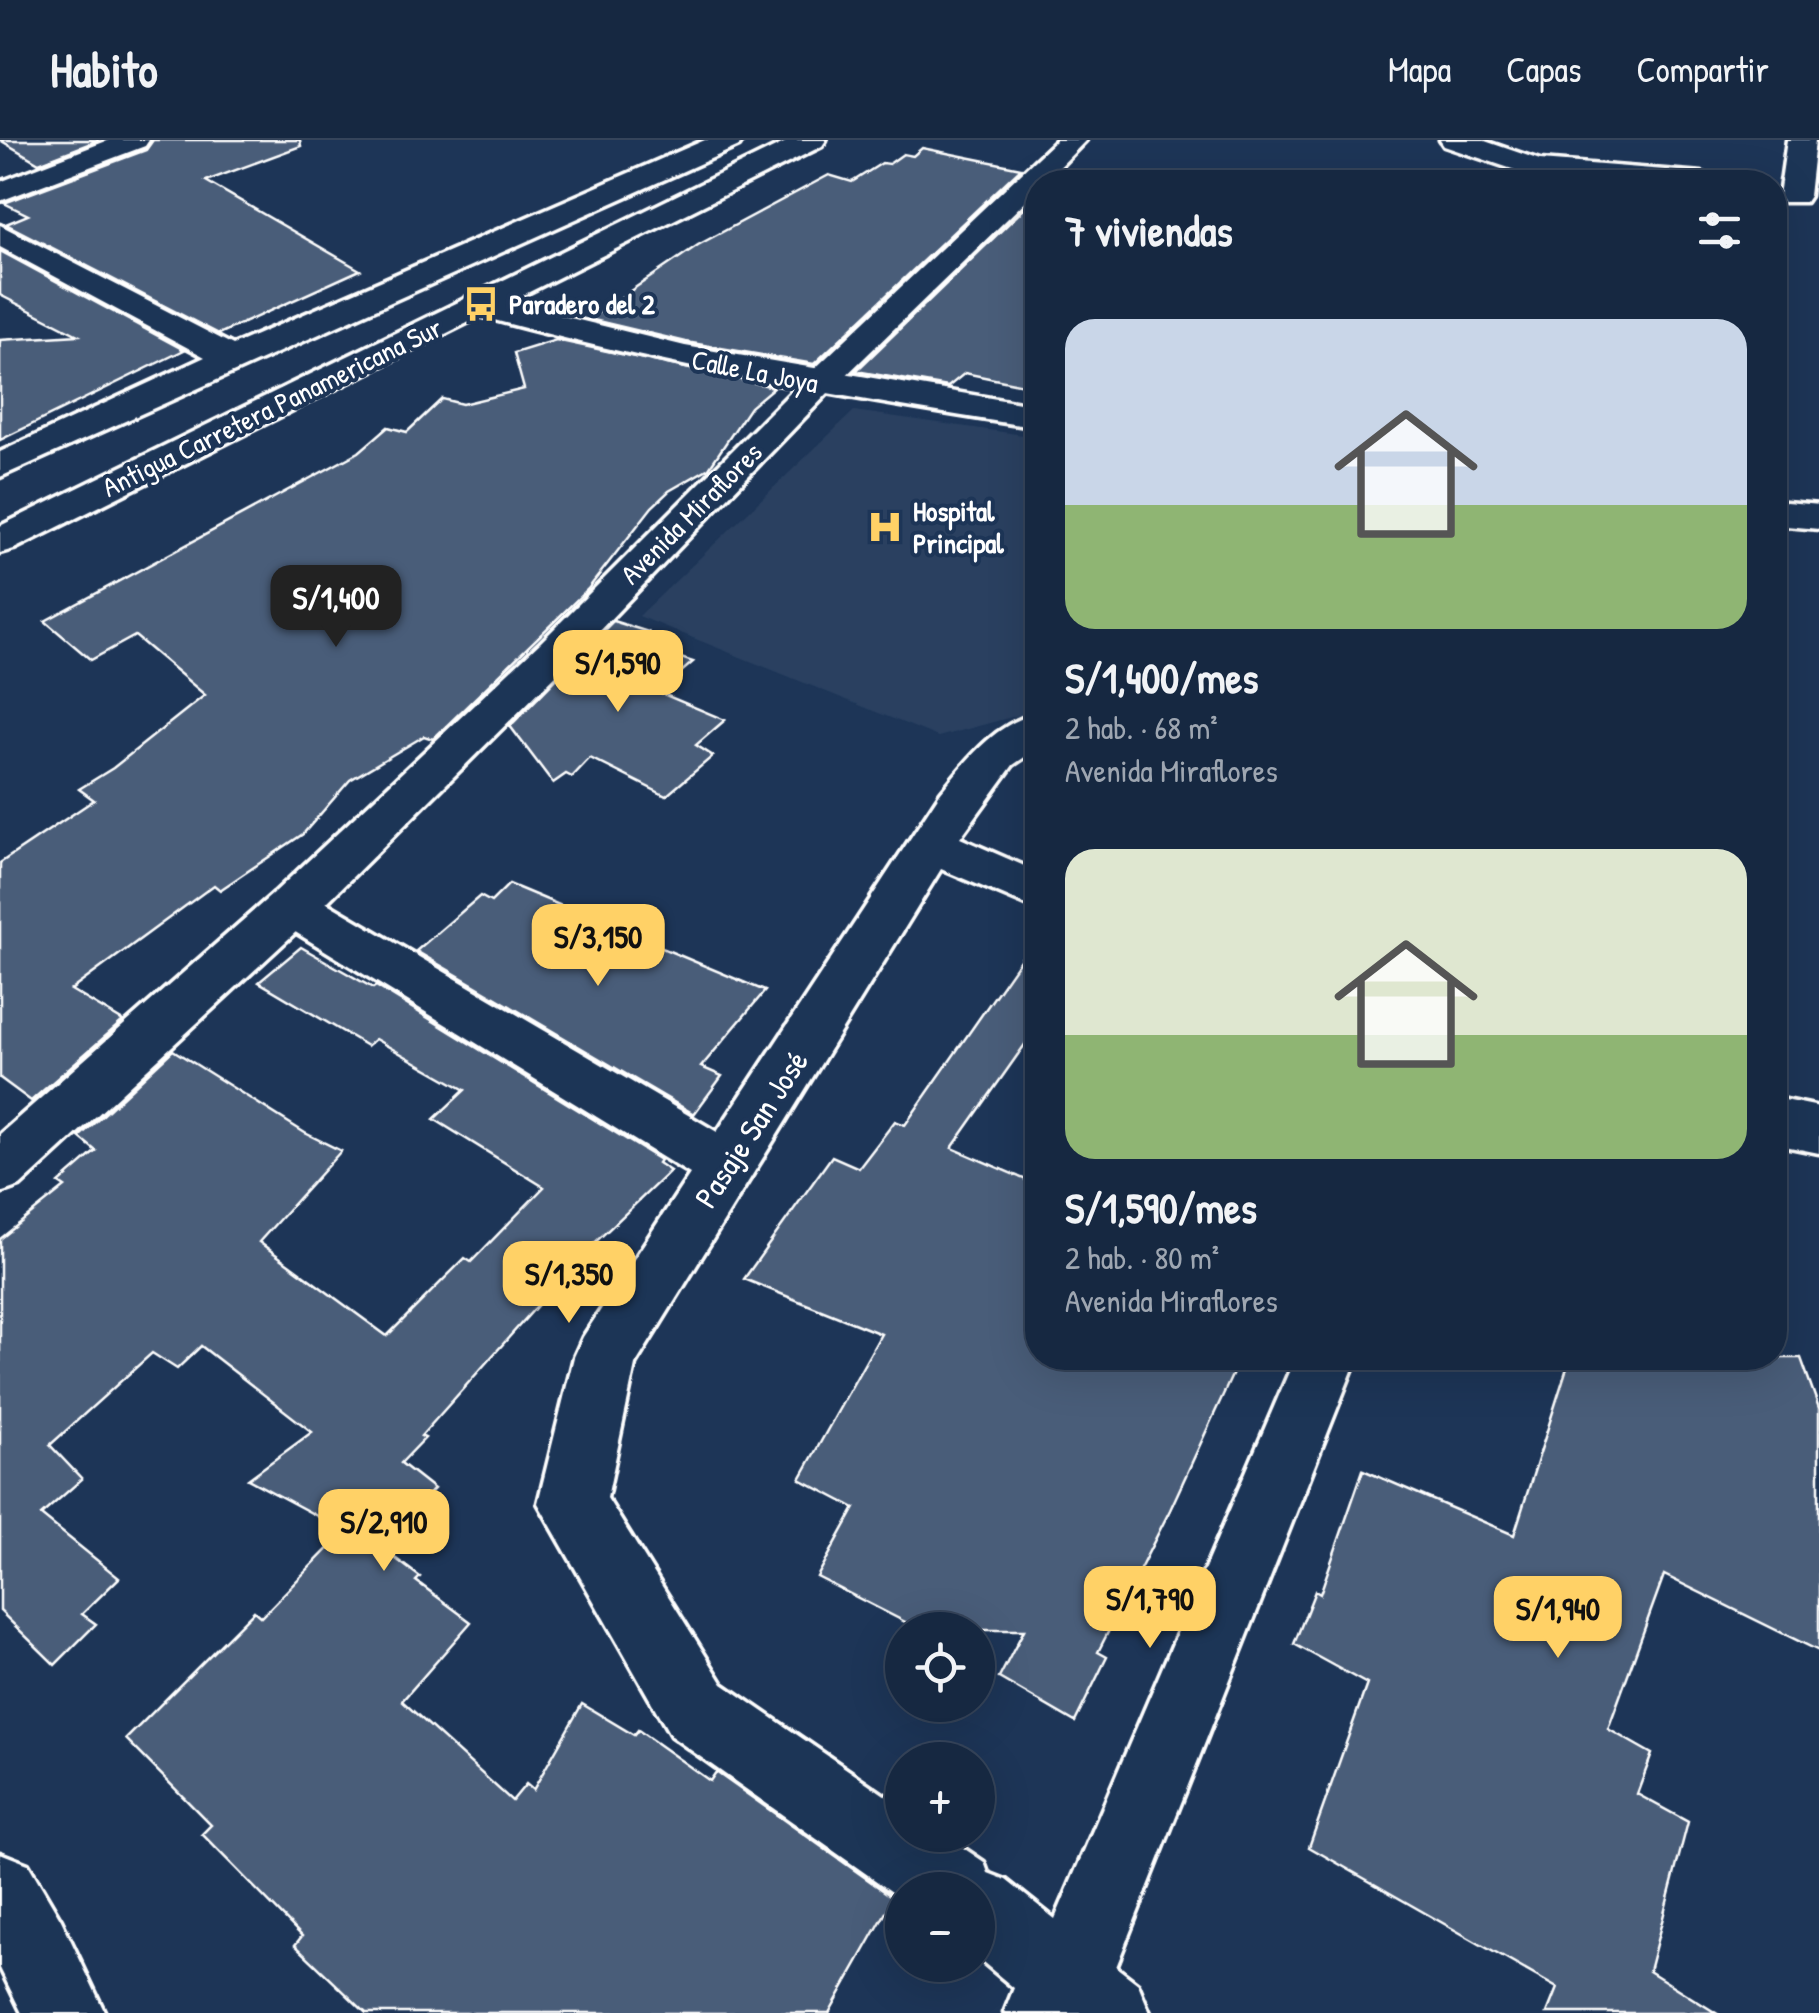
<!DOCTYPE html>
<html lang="es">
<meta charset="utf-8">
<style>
body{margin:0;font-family:"Patrick Hand",sans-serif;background:#23344c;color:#f1f3f6;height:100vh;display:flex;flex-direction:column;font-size:38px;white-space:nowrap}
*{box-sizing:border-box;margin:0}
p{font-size:32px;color:#9ea6b1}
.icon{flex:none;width:55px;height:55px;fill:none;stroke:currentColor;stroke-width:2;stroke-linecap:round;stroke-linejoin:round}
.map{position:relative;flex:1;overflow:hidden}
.side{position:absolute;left:1025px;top:30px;width:762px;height:1200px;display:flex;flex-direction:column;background:#162841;border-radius:40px;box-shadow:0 10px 40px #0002,0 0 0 2px #35445a}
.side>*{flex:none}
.buttons{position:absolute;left:885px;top:1472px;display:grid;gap:20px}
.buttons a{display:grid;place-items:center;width:110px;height:110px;border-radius:50%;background:#162841;box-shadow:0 10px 40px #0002,0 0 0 2px #35445a;font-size:50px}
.price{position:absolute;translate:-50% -85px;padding:0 22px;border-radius:20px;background:#ffd166;color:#111;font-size:32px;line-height:65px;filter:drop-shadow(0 2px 5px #0008)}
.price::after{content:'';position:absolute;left:50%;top:60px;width:30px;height:22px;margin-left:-15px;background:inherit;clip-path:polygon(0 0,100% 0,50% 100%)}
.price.on{background:#222;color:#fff}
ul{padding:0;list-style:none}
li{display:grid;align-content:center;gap:20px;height:530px;padding:0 40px}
li span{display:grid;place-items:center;height:310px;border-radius:30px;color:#555}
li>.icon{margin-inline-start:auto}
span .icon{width:180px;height:180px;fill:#fffc;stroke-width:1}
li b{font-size:42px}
h2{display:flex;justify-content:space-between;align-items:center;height:120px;padding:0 40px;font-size:42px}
header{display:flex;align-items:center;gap:60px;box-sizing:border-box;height:140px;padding:0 50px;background:#162841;border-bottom:2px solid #35445a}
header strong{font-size:48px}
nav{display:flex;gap:55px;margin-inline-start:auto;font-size:35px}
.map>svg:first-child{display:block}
</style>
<header>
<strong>Habito</strong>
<nav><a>Mapa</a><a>Capas</a><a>Compartir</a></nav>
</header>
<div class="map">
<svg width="1819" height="1873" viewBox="0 0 1819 1873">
<rect width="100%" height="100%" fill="#1d3557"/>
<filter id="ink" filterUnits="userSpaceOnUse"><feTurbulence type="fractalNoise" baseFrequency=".01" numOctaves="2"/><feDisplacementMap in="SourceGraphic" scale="20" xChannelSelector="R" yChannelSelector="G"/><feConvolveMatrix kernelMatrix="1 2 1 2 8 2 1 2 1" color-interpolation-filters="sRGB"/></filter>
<g filter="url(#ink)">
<polygon fill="#2a4161" points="854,271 1037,297 1037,570 938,597 639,476"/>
<g fill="#4a5d79" stroke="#fff" stroke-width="2.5">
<polygon points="0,0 99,0 39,23"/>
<polygon points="153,0 300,0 301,6 206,41 360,130 219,194 6,84 28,75 4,63 146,10"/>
<polygon points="922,8 1021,28 814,224 686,202 589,179 698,105 829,35 852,42 882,23 889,24 903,14 913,16"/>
<polygon points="1038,55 1038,248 965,233 948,247 856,231"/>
<polygon points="0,111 184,210 0,300 0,200 78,195 0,155"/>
<polygon points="556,200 774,247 750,267 709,328 669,351 652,367 588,449 433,599 424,596 350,640 303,694 220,750 214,745 71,850 123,881 31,961 0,938 0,723 94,660 79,649 113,628 205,555 135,496 91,520 45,481 359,312 388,287 407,292 442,259 462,264 524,249 514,213"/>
<polygon points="613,481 648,492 638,504 693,522 658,552 725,580 696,605 713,616 666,656 590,618 572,637 566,634 553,643 510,586"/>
<polygon points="509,744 765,851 701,927 722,936 694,974 416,811 480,756 491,762"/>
<polygon points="1038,794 1038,886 952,1008 1038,1045 1038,1218 1240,1218 1170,1370 1098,1512 1107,1517 1075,1582 999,1538 1024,1490 921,1490 817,1437 855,1368 800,1339 881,1194 744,1139 832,1016 859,1028 895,981 905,985"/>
<polygon points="301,807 373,848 376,846 660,1020 658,1023 670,1031 585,1112 421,1296 425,1298 401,1323 434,1349 379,1406 420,1437 416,1441 471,1482 402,1561 512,1661 526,1644 533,1650 582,1564 634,1595 638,1590 710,1641 716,1632 894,1758 829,1873 366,1873 295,1805 302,1796 202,1694 211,1685 126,1599 254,1471 261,1477 345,1391 248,1339 312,1292 201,1206 177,1229 152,1213 50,1305 82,1339 41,1375 119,1438 82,1474 96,1484 55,1525 0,1471 0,1099 65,1047 59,1043 96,1011 79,997 173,910 305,993 341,1011 259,1102 387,1196 465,1118 471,1122 544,1047 434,979 465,950 375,899 367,906 259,842"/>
<polygon points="1570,1218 1801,1218 1819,1268 1819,1511 1664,1435 1608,1589 1652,1614 1637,1654 1688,1682 1649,1831 1716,1873 1547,1873 1557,1848 1309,1707 1367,1544 1294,1504 1315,1451 1320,1454 1363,1330 1514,1395"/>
</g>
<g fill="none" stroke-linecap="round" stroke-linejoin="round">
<defs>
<g id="street">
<polygon points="109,0 149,0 145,6 0,61 0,42"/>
<polygon points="705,0 743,0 739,6 0,337 0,312 205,217 0,107 0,85 233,205"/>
<polygon points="1440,0 1482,0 1540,20 1702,33 1712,36 1717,42 1603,42 1536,37 1444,6"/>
<polygon points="1787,0 1815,0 1809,56 1805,62 1783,62 1779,56"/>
<path d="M477,155L685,206L1038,266V288C845,258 654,225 465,172L460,165L465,158Z"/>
<polygon points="1775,361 1819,365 1819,389 1775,385"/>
<path d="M1038,573V608L1013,625L960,698L1038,732V770L941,729L635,1225L607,1358L723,1544L902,1667V1695H944L984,1722L988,1733L1006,1740L1055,1779L1295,1218H1357L1116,1827L1138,1844L1150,1873H1004L1014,1848L978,1818V1750H902V1759L671,1596L538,1363L574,1217L583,1197L690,1034L274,779L267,766L274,753L292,748L310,753L717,992L941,652C969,618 994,584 1038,573Z"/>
<polygon points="1775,958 1819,967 1819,1013 1775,1004"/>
<polygon points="0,1713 28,1724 61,1780 105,1873 22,1873 0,1828"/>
</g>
<polygon id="secondary" points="1056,0 1086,0 1045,42 1038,42 1038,49 830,251 570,521 310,779 20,1046 0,1053 0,994 274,753 540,503 806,237"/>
<polygon id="highway" points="790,0 826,0 822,6 14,409 0,413 0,386"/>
</defs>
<use href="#street" stroke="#fff" stroke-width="7"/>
<use href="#secondary" stroke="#fff" stroke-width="7"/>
<use href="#highway" stroke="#fff" stroke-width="7"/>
<use href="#street" fill="#1d3557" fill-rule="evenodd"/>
<use href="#secondary" fill="#1d3557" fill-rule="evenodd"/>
<use href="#highway" fill="#1d3557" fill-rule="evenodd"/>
</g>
</g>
<defs>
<symbol id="bus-bare" viewBox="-9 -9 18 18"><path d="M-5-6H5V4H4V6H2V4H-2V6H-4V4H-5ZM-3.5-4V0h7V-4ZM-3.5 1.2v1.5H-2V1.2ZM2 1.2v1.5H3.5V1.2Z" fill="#ffd166" stroke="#1d3557" stroke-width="2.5" paint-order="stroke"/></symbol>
<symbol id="hospital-bare" viewBox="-9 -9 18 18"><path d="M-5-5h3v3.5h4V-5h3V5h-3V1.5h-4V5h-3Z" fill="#ffd166" stroke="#1d3557" stroke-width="2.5" paint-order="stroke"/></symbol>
</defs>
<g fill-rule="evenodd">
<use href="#bus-bare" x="456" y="139" width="50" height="50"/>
<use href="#hospital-bare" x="860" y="362" width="50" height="50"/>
</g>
<g text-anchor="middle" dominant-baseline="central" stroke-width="8" stroke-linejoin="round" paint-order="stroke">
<g font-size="28" font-weight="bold" fill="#fff" stroke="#1d3557" text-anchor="start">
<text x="509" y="164">Paradero del 2</text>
<text x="913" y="371">Hospital<tspan x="913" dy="32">Principal</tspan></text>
</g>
<g font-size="28" fill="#fff" stroke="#1d3557">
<text transform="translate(755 231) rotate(11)">Calle La Joya</text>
<text transform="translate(272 267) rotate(-26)">Antigua Carretera Panamericana Sur</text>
<text transform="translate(691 373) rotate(-45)">Avenida Miraflores</text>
</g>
<g font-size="32" fill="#fff" stroke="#1d3557">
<text transform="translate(751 989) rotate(-57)">Pasaje San José</text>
</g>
</g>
</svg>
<div class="buttons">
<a><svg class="icon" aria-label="locate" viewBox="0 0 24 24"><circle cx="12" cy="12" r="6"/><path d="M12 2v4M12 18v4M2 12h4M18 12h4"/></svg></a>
<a>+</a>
<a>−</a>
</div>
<b class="price on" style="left:336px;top:510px">S/1,400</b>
<b class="price" style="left:618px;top:575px">S/1,590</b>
<b class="price" style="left:598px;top:849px">S/3,150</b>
<b class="price" style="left:569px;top:1186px">S/1,350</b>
<b class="price" style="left:384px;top:1434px">S/2,910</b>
<b class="price" style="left:1150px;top:1511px">S/1,790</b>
<b class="price" style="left:1558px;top:1521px">S/1,940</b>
<section class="side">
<h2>7 viviendas<svg class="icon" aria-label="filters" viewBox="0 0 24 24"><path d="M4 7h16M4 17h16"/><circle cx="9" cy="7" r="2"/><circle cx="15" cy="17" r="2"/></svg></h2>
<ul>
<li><span style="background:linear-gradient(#c9d6e8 60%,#8fb573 0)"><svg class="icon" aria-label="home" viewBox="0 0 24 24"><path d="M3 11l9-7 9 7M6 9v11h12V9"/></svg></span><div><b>S/1,400/mes</b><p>2 hab. · 68 m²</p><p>Avenida Miraflores</p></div></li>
<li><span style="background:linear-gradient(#dfe7d0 60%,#8fb573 0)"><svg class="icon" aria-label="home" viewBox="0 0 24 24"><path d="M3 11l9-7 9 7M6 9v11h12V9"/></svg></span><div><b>S/1,590/mes</b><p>2 hab. · 80 m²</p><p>Avenida Miraflores</p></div></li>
</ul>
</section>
</div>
